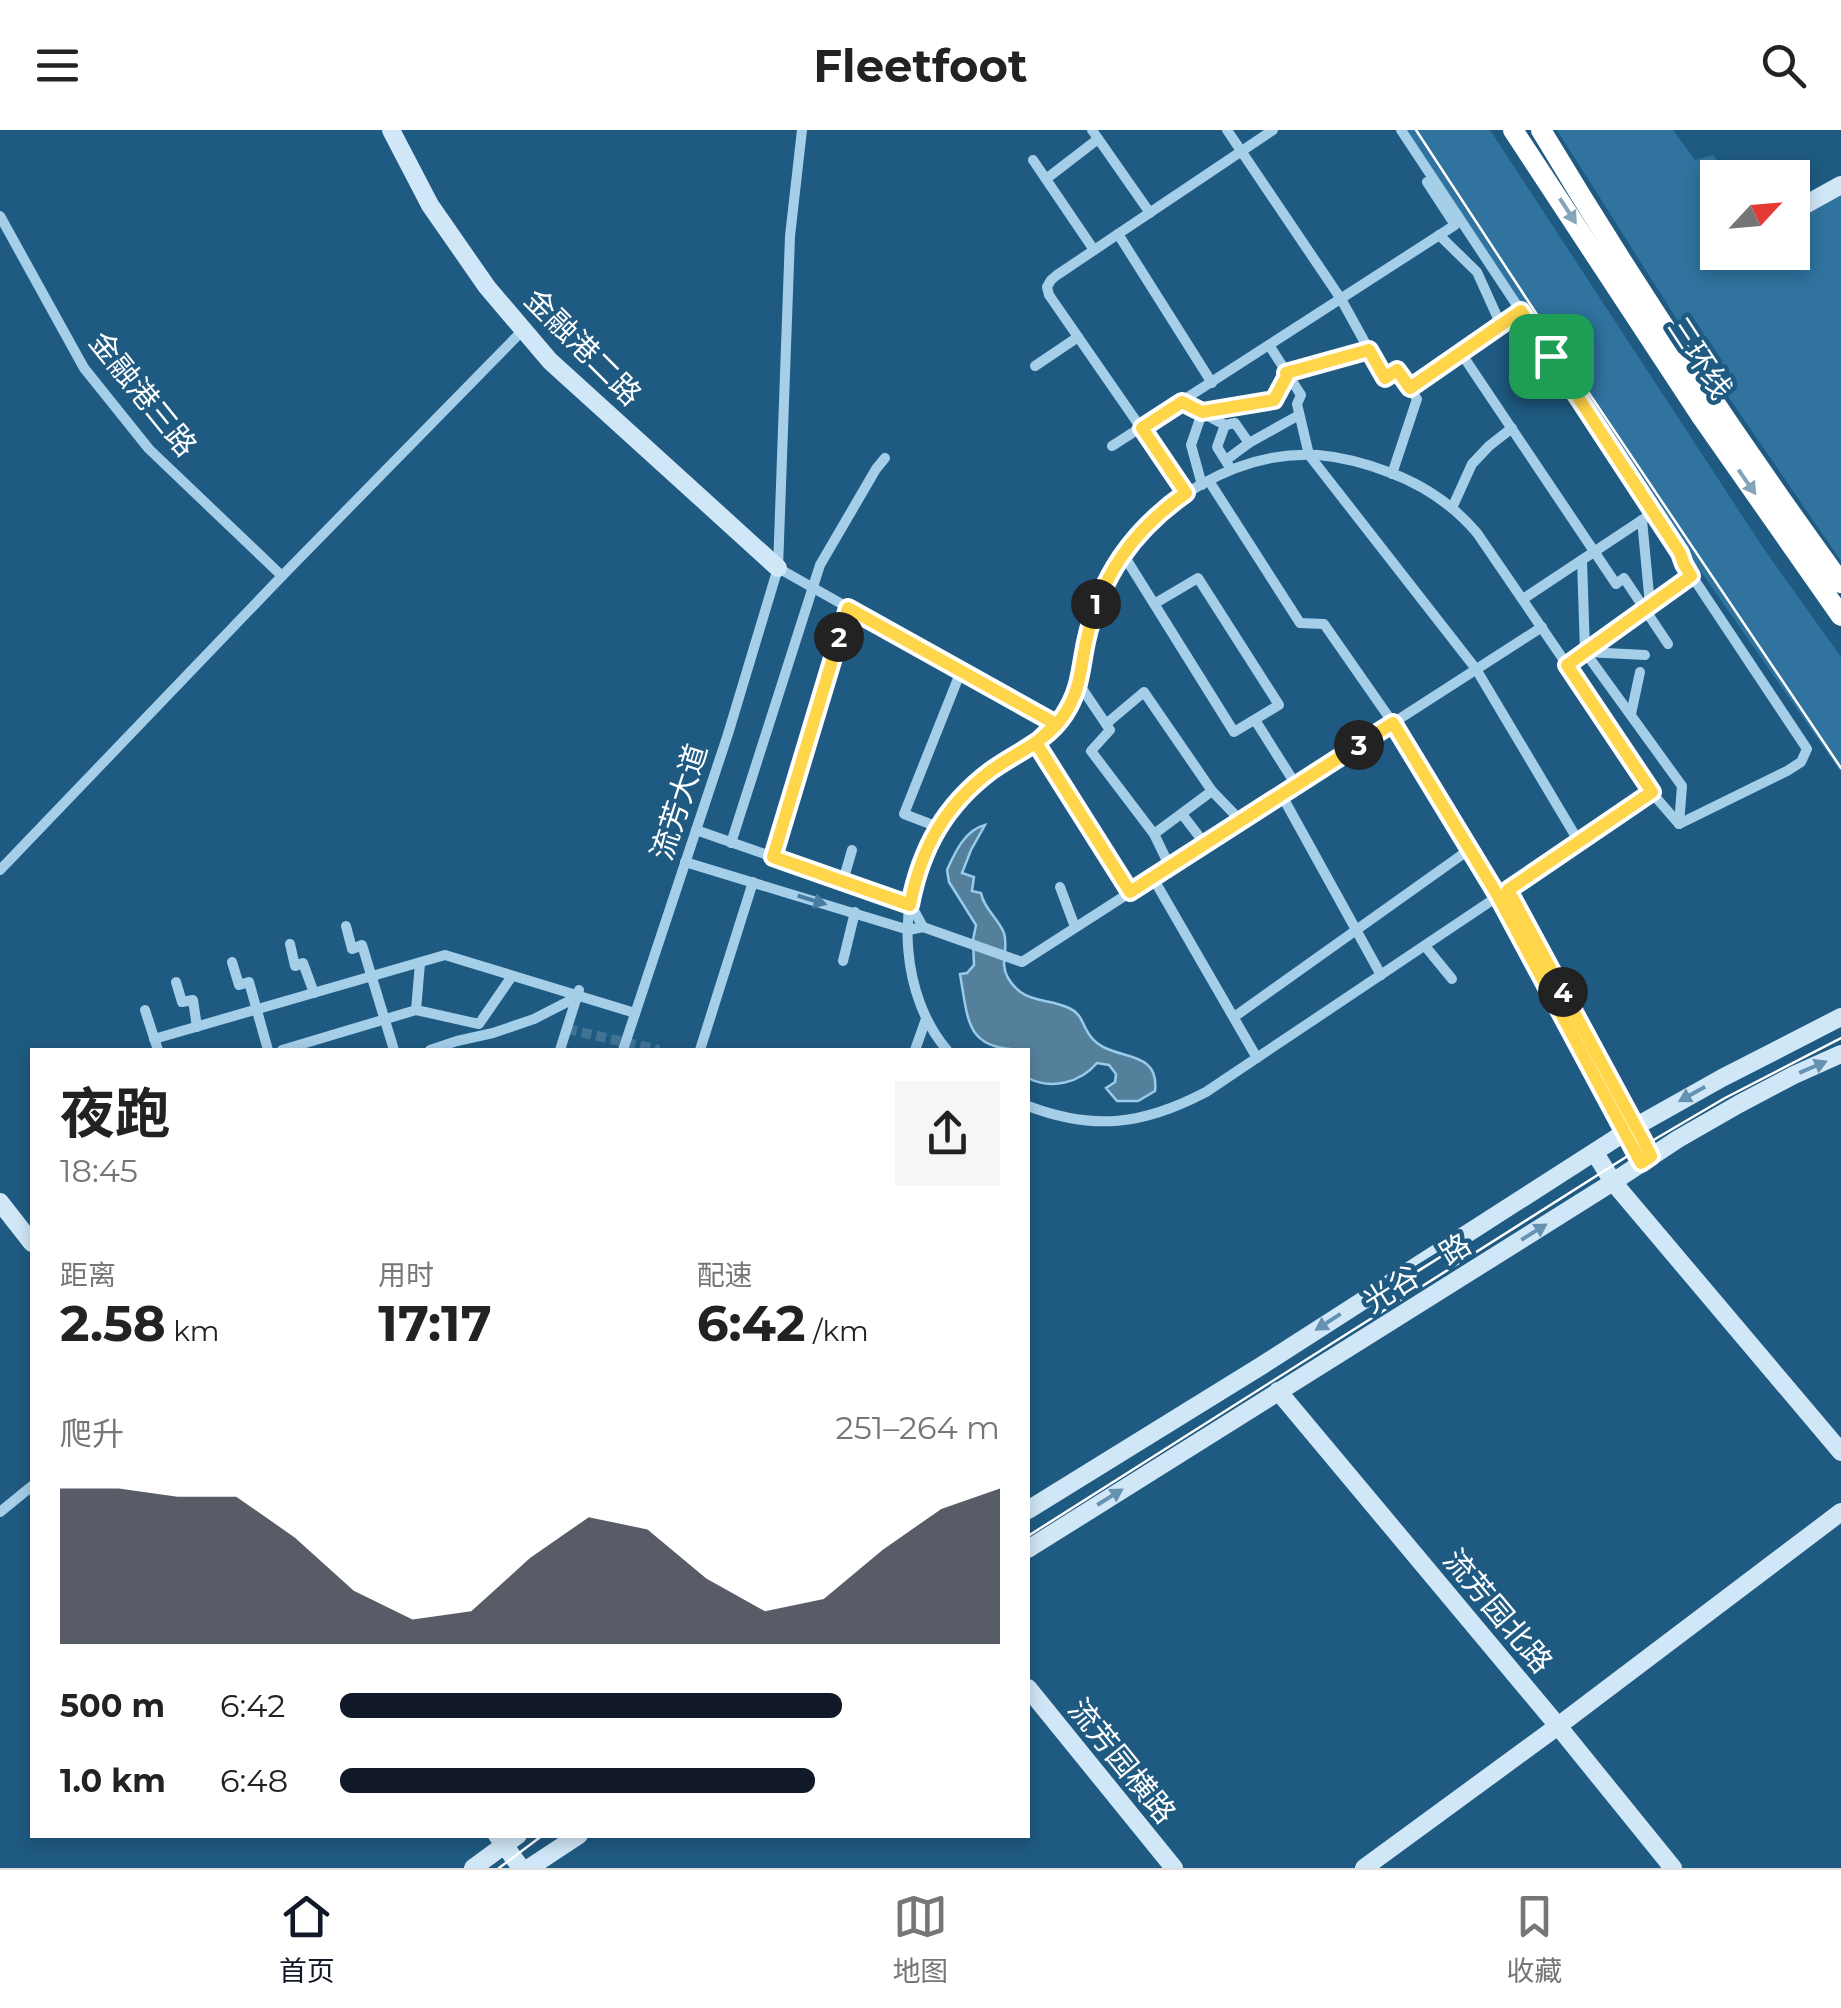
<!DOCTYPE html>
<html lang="zh">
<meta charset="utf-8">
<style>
body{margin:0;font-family:Montserrat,"Noto Sans SC",sans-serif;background:#f6f6f6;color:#222;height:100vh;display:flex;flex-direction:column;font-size:38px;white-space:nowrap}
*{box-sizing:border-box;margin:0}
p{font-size:32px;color:#767676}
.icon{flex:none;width:55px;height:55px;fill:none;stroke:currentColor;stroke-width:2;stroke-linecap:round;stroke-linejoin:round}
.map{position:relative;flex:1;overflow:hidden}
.drawer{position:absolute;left:30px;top:918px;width:1000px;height:790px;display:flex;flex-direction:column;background:#fff;border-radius:0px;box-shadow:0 5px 15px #0003}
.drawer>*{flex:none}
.needle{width:65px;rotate:64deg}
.fabs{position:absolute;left:1700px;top:30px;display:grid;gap:20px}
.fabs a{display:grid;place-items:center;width:110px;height:110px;border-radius:0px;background:#fff;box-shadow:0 5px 15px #0003;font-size:50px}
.pin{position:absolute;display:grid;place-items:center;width:85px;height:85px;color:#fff;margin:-42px;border-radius:20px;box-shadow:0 5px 15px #0006}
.km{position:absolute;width:50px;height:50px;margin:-25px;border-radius:50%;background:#222;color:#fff;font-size:28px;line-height:50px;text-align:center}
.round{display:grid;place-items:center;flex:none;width:105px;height:105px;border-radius:0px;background:#f6f6f6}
.overview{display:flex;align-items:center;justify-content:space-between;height:170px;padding:0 30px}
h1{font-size:55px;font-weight:700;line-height:75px}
.figures{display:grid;grid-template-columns:repeat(3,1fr);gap:15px;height:170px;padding:10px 30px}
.figures div{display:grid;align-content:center}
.figures b{font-size:50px;font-weight:700}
.figures small{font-size:28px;font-weight:400}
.figures p{font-size:28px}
.chart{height:280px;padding:20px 30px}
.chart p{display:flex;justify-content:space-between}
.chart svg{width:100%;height:180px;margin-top:10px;fill:#111827;opacity:.7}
ul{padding:0 30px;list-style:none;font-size:32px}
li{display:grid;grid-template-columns:160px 120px 1fr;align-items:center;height:75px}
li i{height:25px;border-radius:12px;background:#111827}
header{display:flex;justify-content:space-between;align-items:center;height:130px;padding:0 30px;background:#fff;font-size:45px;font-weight:700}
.dock{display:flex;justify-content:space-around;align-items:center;height:140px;border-top:2px solid #e0e0e0;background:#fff;font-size:28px;color:#767676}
.dock a{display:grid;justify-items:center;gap:5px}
.dock .current{color:#111827}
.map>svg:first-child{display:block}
.green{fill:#2f739e}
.water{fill:#55809b;stroke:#99cbea;stroke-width:2.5}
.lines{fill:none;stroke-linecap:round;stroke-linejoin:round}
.street-tunnel{stroke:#417395;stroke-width:10;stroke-dasharray:10 5;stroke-linecap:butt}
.street{stroke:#a5cee9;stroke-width:10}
.secondary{stroke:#d0e7f7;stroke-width:18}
.highway{stroke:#fff;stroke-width:20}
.tram{stroke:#fff;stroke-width:2.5}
.oneway{fill:#84a4ba}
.oneway2{fill:#477da1}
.oneway3{fill:#6692b1}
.route-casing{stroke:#fff;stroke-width:20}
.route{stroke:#ffd54a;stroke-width:12}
.labels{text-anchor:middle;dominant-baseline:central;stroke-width:9;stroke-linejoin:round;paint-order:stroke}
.street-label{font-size:30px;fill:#fff;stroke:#1f5a82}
</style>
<header><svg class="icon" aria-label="menu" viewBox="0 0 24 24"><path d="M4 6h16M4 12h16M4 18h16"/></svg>Fleetfoot<svg class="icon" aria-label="search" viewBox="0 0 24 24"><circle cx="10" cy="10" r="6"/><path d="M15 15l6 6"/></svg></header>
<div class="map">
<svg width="1841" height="1738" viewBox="0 0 1841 1738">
<rect width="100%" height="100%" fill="#1f5a82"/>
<g class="green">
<path d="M1405,0H1490L1764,419L1841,527V642L1662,386Z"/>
<path d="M1557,0H1673L1695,30L1713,25L1730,47L1718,48V122H1792L1793,91L1841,61V431L1695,218Z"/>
</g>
<path class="water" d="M985,695L971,720L962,743L974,747L972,761L981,763C984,779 998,788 1004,803C1009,818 999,833 1008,848C1024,875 1046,867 1069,878C1083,884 1082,896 1091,907C1111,933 1160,916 1155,961L1138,971H1117L1106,958L1115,952L1116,944L1109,935L1097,933C1080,953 1051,960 1028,948V920C966,920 969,896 960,844L967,843L974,835L973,810L976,795L949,752L947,740C955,722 965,700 985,695Z"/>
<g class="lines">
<path class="street-tunnel" d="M567,899L659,920"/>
<g class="street">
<path d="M1092,0L1150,83"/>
<path d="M1227,0L1341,169L1385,249L1397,240L1417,269L1392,344"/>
<path d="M1401,0L1645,369L1680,423L1684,434L1807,619L1801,632L1787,641L1679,694"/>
<path d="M1033,30L1094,120"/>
<path d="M1046,49L1098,9"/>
<path d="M0,86L84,238L149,319L282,446"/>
<path d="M1118,104L1212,253"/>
<path d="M1439,105L1477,142L1501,195"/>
<path d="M1269,215L1301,265L1297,274L1309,325L1476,539L1579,712"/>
<path d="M1461,223L1616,454L1624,448L1668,514"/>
<path d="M1035,236L1078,207"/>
<path d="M1287,243L1369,219"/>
<path d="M1410,258L1521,181"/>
<path d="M1182,272L1225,295L1235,293L1249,313"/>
<path d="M1225,295L1217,317L1229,336"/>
<path d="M1112,316L1455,95L1427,52"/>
<path d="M1226,330L1249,313L1299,285"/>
<path d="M1209,351L1300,493L1324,494L1393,593L1498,766L1641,1033"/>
<path d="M1202,355L1191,315L1202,283L1274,270L1288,245"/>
<path d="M1186,363L1049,165L1047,157L1051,150L1057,145L1273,0"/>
<path d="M1452,378L1472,334L1489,316L1512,298"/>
<path d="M1642,390L1650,475"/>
<path d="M1123,424L1234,602L1279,575L1198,448L1154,474"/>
<path d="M1582,430L1585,522L1682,656L1679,694"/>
<path d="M778,438L1056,595"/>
<path d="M1523,469L1654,382"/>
<path d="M1586,522L1645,525"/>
<path d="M1567,535L1691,445"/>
<path d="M1079,554L1110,600L1091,621L1154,704L1170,737"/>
<path d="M1631,584L1640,542"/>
<path d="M1255,590L1296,655"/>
<path d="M1106,594L1144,562L1212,661L1241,691"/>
<path d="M1036,613L1130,762"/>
<path d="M1652,663L1679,694"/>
<path d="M1281,664L1381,845"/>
<path d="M1182,684L1205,714"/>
<path d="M938,697L904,684L961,541"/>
<path d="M696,700L911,775L923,797"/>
<path d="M1154,704L1212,661"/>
<path d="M731,713L820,435L876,339L885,328"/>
<path d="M773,727L848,478"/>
<path d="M685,732L909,800L923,797L1022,832L1542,497"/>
<path d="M0,740L282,446L524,199"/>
<path d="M1153,748L1257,928"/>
<path d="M843,751L852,720"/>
<path d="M1060,757L1075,797"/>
<path d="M1508,760L1651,1027"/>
<path d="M346,796L352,819L362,815L394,920"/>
<path d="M290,814L295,836L303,833L314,863"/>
<path d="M1425,816L1452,849"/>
<path d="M843,831L855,782"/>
<path d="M232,832L239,855L249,852L268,920"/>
<path d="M176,852L182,872L193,870L197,897"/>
<path d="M145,880L158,920"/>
<path d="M416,880L420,833"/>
<path d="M1234,887L1470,719"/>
<path d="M154,909L445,825L635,883"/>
<path d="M282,920L416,880L479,894L512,846"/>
<path d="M430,920L457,911L493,903L534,889L577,867"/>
<path d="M560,920L579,860"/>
<path d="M623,920L728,604L778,438L790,106L802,0"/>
<path d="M700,920L753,752"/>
<path d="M915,920L926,889"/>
<path d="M947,920C901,866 896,775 928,713C942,686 965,664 987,644C1012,622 1043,617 1064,585C1080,560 1081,541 1086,513C1091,486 1099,460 1114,436C1156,370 1239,320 1318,325C1342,327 1368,334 1391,343C1423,355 1454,376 1477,403L1626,621L1652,663L1206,962C1143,995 1094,1001 1028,976"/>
<path d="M0,1382L32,1356"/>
</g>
<g class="secondary">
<path d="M391,0L430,75L487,157L550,231L778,438"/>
<path d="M1792,82L1841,55"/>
<path d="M1595,1023L1613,1052L1841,1322"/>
<path d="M0,1072L32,1113"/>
<path d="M1278,1261L1558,1596L1673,1738"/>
<path d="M1028,1380L1261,1236L1624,1003L1722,948L1841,887"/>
<path d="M1028,1419L1613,1052L1678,1009L1739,974L1794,945L1841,924"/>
<path d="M1028,1558L1174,1738"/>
<path d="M497,1705L521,1738"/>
<path d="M473,1738L518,1705"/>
<path d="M529,1738L579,1705"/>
<path d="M1364,1738L1558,1596L1841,1382"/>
</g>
<g class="highway">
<path d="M1513,0L1701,286L1841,486"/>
<path d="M1541,0C1634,155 1735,307 1841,453"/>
</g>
<g class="tram">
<path d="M1416,0L1568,232L1841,638"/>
<path d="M1028,1406L1645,1015L1725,968L1841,908"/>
<path d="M499,1738L543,1705"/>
</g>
</g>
<defs><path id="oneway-solid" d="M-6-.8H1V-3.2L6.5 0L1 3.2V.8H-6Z" transform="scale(2.5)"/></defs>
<g class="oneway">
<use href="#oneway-solid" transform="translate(1568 81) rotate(57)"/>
<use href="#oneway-solid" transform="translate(1747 352) rotate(55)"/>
</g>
<use class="oneway2" href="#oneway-solid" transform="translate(812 770) rotate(17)"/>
<g class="oneway3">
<use href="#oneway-solid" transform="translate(1813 937) rotate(-23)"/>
<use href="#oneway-solid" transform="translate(1692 964) rotate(151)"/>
<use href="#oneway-solid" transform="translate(1534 1102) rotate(-32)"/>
<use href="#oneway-solid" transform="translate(1328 1192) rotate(147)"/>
<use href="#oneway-solid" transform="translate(1110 1367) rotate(-32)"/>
</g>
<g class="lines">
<defs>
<path id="route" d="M1551,226L1521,181L1410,258L1397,240L1385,248L1369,220L1286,243L1288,244L1274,270L1202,282L1182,272L1142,298L1186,363C1132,401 1100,447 1086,512C1080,540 1081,559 1064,585C1046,612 1017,622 992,640C945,675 921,718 910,775L773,727L848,478L1056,594L1036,613L1130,762L1393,593L1498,766L1641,1033L1651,1026L1643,1010L1508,760L1652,662L1567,535L1691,446L1684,434L1680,423L1551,226"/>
</defs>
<use href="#route" class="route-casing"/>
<use href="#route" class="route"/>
</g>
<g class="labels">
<g class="street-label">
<text transform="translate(583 217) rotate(45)">金融港二路</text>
<text transform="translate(1700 228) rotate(57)">三环线</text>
<text transform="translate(143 264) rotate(51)">金融港三路</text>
<text transform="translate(679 672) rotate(-72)">流芳大道</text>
<text transform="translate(1417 1143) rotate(-32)">光谷一路</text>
<text transform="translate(1498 1481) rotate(50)">流芳园北路</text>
<text transform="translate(1122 1631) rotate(51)">流芳园横路</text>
</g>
</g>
</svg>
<div class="fabs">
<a><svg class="needle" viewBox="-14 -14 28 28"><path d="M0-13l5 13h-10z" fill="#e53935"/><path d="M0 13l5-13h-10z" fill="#767676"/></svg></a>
</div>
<div class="pin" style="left:1551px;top:226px;background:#1e9e55"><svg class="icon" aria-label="arrive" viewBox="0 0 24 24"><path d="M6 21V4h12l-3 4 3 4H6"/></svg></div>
<b class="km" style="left:1096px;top:474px">1</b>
<b class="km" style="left:839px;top:507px">2</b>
<b class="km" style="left:1359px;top:615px">3</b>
<b class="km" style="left:1563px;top:862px">4</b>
<section class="drawer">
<div class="overview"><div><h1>夜跑</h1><p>18:45</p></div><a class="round"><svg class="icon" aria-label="share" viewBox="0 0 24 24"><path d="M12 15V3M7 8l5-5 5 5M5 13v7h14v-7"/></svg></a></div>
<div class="figures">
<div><p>距离</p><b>2.58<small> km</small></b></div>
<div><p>用时</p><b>17:17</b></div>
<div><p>配速</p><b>6:42<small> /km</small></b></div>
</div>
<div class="chart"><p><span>爬升</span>251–264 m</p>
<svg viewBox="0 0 160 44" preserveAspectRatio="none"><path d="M0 44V6L10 6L20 8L30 8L40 18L50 31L60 38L70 36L80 23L90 13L100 16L110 28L120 36L130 33L140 21L150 11L160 6V44z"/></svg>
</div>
<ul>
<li><b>500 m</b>6:42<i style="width:76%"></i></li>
<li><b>1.0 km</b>6:48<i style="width:72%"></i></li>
</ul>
</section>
</div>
<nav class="dock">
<a class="current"><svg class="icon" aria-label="home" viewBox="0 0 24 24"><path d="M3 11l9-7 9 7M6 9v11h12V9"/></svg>首页</a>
<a><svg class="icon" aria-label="map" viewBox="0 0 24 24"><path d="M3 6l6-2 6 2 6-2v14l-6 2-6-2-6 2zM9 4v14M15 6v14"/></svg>地图</a>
<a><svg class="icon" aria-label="saved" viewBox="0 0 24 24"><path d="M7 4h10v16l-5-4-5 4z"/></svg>收藏</a>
</nav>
